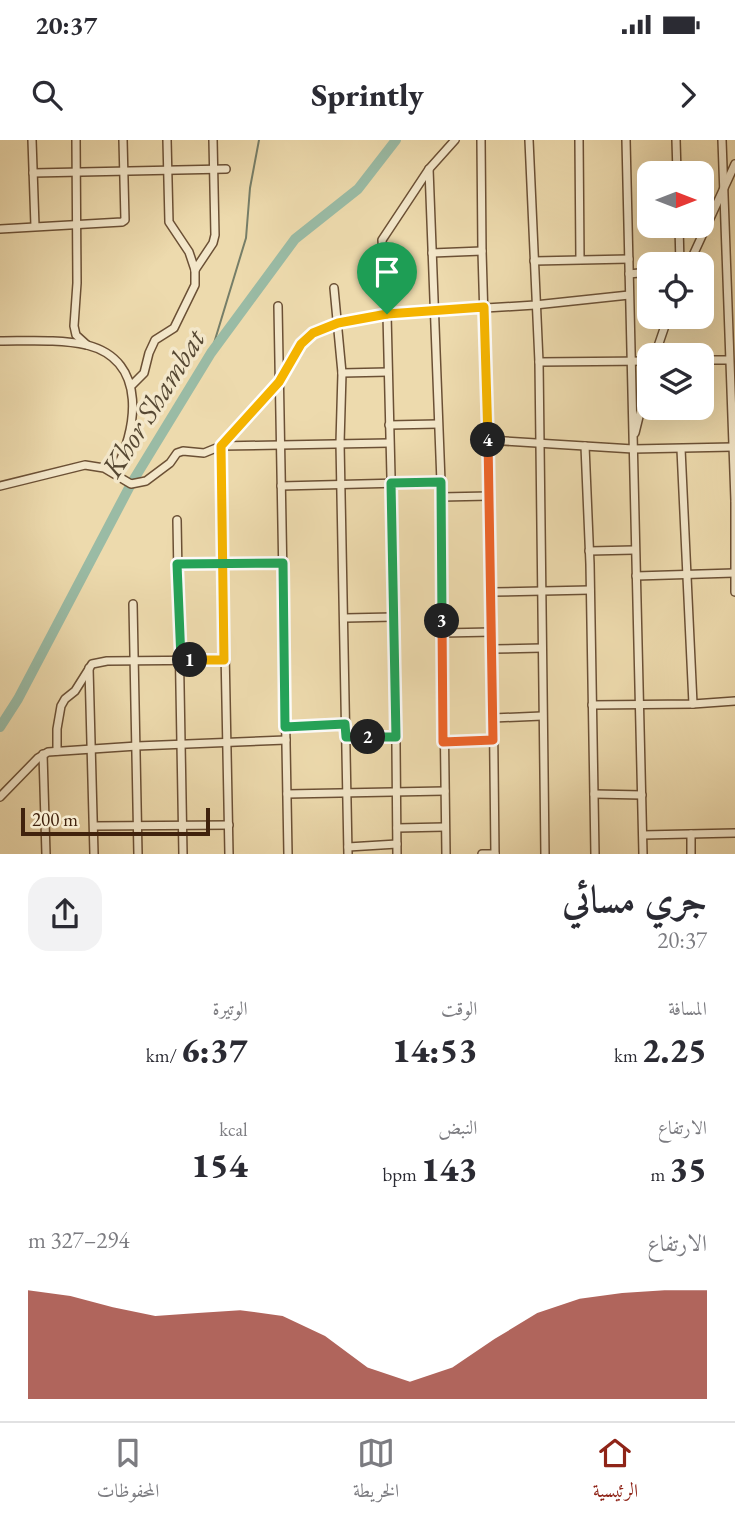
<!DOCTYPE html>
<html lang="ar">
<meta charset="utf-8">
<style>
body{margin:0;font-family:"EB Garamond",Amiri,serif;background:#f2f2f3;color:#2b2b33;direction:rtl;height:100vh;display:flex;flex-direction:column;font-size:26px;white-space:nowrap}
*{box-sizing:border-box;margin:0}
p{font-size:23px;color:#7c7c81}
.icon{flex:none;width:38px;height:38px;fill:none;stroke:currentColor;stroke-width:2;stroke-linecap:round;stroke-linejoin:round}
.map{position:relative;height:714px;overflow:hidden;direction:ltr}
.details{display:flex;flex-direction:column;background:#fff;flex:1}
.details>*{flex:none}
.needle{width:46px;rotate:90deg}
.controls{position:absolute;left:637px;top:21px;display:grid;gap:14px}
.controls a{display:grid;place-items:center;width:77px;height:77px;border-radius:14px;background:#fff;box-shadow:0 7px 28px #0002;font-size:35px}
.scale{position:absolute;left:21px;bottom:18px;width:189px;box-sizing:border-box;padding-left:7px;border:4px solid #40220d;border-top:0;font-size:19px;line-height:24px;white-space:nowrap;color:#40220d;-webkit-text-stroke:5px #f3e7ca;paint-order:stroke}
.pin{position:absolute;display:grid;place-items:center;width:60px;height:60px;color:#fff;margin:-72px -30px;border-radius:50% 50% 50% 0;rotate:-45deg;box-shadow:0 0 7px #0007}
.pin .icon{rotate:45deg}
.km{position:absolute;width:35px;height:35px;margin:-18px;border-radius:50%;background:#222;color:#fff;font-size:19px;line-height:35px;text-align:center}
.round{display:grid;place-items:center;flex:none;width:74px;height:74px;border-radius:21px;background:#f2f2f3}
.headline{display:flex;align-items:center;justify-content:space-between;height:119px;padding:0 28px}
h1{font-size:38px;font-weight:800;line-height:52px}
.figures{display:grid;grid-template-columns:repeat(3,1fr);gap:10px;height:119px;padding:7px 28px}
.figures div{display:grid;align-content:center}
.figures b{font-size:35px;font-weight:800}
.figures small{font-size:19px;font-weight:400}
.figures p{font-size:19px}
.chart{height:196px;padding:14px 28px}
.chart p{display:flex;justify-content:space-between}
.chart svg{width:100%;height:126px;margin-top:7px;fill:#8f2418;opacity:.7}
.status{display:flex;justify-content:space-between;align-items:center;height:49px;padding:0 35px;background:#fff;direction:ltr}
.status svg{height:19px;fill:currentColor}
header{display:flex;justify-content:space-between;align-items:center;height:91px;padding:0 28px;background:#fff;font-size:32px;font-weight:800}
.tab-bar{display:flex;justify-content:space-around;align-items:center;height:98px;border-top:2px solid #e1e1e2;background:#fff;font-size:19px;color:#7c7c81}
.tab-bar a{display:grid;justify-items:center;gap:4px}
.tab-bar .current{color:#8f2418}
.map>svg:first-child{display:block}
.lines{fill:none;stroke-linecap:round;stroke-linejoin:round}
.stream{stroke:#767e68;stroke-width:2}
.river{stroke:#9abba5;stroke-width:10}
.minor-casing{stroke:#6b5035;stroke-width:10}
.minor{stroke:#f3e7ca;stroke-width:7}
.split-1-casing{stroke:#fff;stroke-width:14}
.split-2-casing{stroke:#fff;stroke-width:14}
.split-3-casing{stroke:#fff;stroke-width:14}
.split-4-casing{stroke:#fff;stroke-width:14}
.split-5-casing{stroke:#fff;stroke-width:14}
.split-1{stroke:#f5b400;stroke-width:9}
.split-2{stroke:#22a559;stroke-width:9}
.split-3{stroke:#22a559;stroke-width:9}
.split-4{stroke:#f0652b;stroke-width:9}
.split-5{stroke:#f5b400;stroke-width:9}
.labels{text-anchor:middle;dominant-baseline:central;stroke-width:7;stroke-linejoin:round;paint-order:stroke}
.water-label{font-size:30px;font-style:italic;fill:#564833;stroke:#f3e7ca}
</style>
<div class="status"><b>20:37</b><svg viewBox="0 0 49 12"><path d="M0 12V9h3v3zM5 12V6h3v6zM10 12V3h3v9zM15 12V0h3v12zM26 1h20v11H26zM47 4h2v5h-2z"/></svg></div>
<header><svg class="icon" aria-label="forward" viewBox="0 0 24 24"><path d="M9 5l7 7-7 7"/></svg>Sprintly<svg class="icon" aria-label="search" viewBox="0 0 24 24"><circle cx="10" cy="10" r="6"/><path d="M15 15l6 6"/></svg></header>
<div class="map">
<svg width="735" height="714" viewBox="0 0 735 714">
<rect width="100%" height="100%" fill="#eddaad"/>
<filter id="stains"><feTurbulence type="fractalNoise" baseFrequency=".00286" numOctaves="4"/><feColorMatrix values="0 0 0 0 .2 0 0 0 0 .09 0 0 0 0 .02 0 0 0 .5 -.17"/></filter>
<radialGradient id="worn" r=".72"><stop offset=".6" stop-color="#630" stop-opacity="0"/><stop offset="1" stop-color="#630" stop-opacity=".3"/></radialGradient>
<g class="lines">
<path class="stream" d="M211,213L246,98L250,48L259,0"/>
<path class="river" d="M0,587L18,559L131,344L211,213L295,99L358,49L396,0"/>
<defs>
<g id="minor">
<path d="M32,0L35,86"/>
<path d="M76,0L77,143L74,186L76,195L87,205"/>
<path d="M481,0L482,111L492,452L495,714"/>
<path d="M529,0L539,222L545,714"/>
<path d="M579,0L580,119"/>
<path d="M626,0L643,714"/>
<path d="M676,0L677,33"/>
<path d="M722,0L735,360"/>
<path d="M429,29L441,342L446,714"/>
<path d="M33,33L226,29"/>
<path d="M679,86L680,124"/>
<path d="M0,89L122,82L125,80L123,0"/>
<path d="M432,113L482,111"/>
<path d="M534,121L629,119"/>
<path d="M689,124L735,24"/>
<path d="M195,130L213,103L215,95L213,0"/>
<path d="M629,134L649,132"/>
<path d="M334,148L342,233L340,303L348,714"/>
<path d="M278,166L288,714"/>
<path d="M0,201C28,201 60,199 87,205C149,221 137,291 114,333"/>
<path d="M655,215L668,177"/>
<path d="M702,220H729"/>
<path d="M539,222L649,221"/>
<path d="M342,233L388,232"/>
<path d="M132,245L144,233L149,213L155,200L174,188L195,145V130L189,112L169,82L167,0"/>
<path d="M389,285L438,284"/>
<path d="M635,293L649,236"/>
<path d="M488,300L633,309L733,307"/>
<path d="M585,306L590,424L595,714"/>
<path d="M681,309L693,564"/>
<path d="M0,346L85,325L104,328L131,344L146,341L170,323L177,313L183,311L204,313L221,306L279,242L301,204L312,193L339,183L387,174L535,165L629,155"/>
<path d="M281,346L441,342"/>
<path d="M441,357L490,356"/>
<path d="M735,362V452"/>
<path d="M177,380L183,714"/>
<path d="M589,411L634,410"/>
<path d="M177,424L283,423"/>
<path d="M636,436L734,433"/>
<path d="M492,452L590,450"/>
<path d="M133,464L138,714"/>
<path d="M345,478L394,477"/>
<path d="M442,493L493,492"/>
<path d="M493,509L542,508"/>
<path d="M89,528L94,714"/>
<path d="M592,565L693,564L735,561"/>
<path d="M493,578L542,576"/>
<path d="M285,587L345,584"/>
<path d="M346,597H396"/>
<path d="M443,602L493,600"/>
<path d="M57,611V589L61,566L65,559L75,551L92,524L107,521L224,520"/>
<path d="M43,614L46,714"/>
<path d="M287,654L445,651"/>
<path d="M594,654L642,655"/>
<path d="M0,657L38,618L48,612L137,606L286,600"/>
<path d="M94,686L229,685"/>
<path d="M397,688L445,687"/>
<path d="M691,694V714"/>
<path d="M643,695L735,693"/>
<path d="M348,707L397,704"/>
<path d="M229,714L221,306L389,303"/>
<path d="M397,714L395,499L387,174L382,100L429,29L455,0"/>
<path d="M482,714H495"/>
</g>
</defs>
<use href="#minor" class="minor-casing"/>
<use href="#minor" class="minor"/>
</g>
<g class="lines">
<defs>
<path id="split-1" d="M190,520H224L221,306L279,242L301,204L313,193L338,183L387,174"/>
<path id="split-2" d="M190,520H181L177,424L283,423L285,587L345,584L346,597H368"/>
<path id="split-3" d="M368,597H396L391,343L441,342L442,481"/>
<path id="split-4" d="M442,481L443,602L493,600L488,300"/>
<path id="split-5" d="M387,174L484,167L488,300"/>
</defs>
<use href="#split-1" class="split-1-casing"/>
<use href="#split-2" class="split-2-casing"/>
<use href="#split-3" class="split-3-casing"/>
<use href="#split-4" class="split-4-casing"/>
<use href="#split-5" class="split-5-casing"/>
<use href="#split-1" class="split-1"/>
<use href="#split-2" class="split-2"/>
<use href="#split-3" class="split-3"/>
<use href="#split-4" class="split-4"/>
<use href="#split-5" class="split-5"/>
</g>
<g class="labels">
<g class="water-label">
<text transform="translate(153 263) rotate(-58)">Khor Shambat</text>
</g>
</g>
<rect width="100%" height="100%" filter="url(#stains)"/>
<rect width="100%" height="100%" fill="url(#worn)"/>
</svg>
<div class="controls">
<a><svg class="needle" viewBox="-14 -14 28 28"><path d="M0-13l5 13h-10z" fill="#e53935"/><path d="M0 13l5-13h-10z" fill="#7c7c81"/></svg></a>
<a><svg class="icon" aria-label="locate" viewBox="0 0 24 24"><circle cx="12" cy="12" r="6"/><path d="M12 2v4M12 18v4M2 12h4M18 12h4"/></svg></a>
<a><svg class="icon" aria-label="layers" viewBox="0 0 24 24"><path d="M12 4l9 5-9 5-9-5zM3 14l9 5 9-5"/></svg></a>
</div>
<div class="scale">200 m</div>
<div class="pin" style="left:387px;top:174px;background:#1e9e55"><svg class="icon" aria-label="arrive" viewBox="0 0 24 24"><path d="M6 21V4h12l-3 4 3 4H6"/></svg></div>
<b class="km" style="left:190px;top:520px">1</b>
<b class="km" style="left:368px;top:597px">2</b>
<b class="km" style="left:442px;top:481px">3</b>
<b class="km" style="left:488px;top:300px">4</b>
</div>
<section class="details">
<div class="headline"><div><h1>جري مسائي</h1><p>20:37</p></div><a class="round"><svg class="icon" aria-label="share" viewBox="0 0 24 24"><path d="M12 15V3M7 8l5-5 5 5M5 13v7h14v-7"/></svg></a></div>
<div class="figures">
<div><p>المسافة</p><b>2.25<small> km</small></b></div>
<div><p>الوقت</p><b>14:53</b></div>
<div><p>الوتيرة</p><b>6:37<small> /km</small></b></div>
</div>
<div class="figures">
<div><p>الارتفاع</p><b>35<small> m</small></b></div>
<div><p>النبض</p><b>143<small> bpm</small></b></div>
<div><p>kcal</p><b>154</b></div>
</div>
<div class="chart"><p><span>الارتفاع</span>294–327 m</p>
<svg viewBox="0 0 160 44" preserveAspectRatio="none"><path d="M0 44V6L10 8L20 12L30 15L40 14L50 13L60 15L70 22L80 33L90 38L100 33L110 23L120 14L130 9L140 7L150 6L160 6V44z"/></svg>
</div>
</section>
<nav class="tab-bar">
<a class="current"><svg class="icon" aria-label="home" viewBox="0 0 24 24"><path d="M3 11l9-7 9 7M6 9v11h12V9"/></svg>الرئيسية</a>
<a><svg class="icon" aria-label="map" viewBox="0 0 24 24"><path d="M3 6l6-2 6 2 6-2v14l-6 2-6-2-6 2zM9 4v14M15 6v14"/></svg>الخريطة</a>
<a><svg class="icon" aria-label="saved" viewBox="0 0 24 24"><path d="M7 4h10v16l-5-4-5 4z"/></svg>المحفوظات</a>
</nav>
